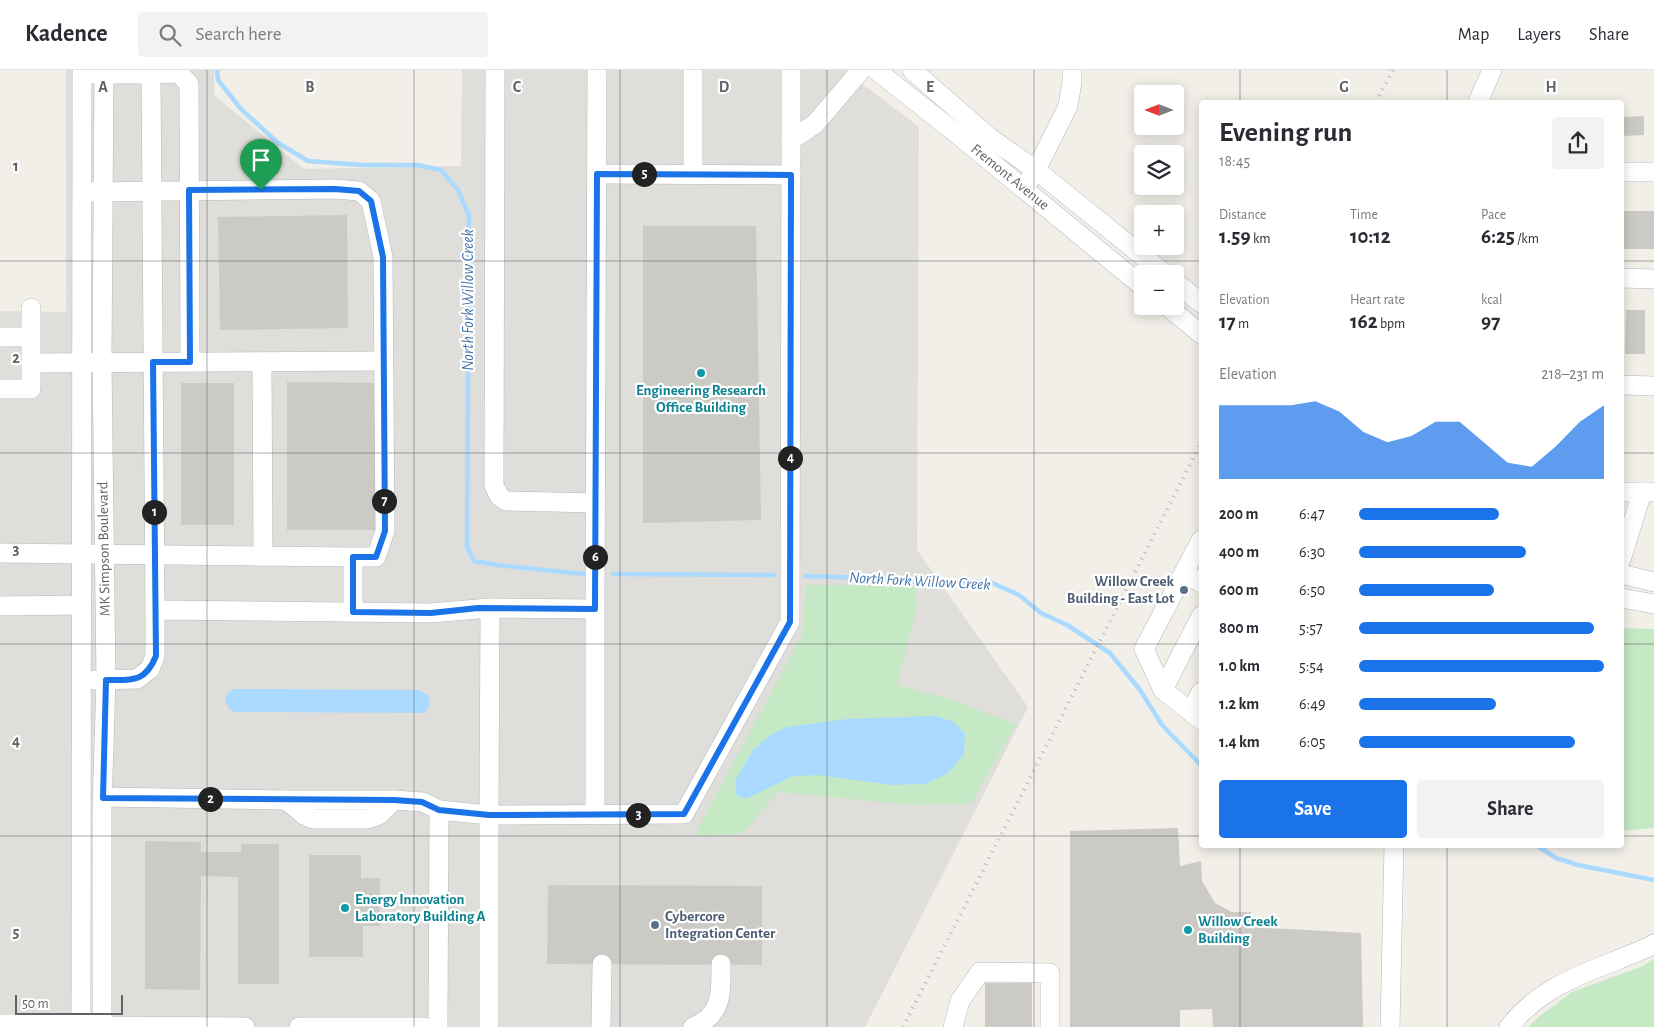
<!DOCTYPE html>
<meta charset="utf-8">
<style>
body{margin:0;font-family:"Alegreya Sans",sans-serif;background:#f2f2f3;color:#2b2b33;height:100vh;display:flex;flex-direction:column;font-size:19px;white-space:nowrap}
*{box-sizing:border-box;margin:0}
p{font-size:16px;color:#7c7c81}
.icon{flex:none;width:28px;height:28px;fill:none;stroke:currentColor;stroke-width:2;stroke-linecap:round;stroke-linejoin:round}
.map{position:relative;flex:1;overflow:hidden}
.drawer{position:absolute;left:1199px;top:30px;width:425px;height:748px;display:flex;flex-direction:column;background:#fff;border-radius:5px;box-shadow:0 2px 12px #0003}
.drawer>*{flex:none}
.needle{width:32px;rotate:270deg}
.buttons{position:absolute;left:1134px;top:15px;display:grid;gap:10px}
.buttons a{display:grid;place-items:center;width:50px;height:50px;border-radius:5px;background:#fff;box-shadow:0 2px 12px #0003;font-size:25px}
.scale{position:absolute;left:15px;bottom:12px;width:108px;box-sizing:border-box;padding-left:5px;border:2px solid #5f6368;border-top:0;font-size:14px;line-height:18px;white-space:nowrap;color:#5f6368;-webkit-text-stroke:4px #fff;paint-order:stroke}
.pin{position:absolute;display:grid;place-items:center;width:42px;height:42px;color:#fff;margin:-51px -21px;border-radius:50% 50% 50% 0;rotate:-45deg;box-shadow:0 0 5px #0007}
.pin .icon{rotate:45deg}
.km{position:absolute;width:25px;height:25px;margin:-12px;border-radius:50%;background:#222;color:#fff;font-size:14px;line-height:25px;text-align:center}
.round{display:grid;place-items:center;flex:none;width:52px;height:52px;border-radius:5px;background:#f2f2f3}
.head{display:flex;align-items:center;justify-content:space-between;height:85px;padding:0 20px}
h1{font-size:28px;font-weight:600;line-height:38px}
.metrics{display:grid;grid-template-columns:repeat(3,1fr);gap:8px;height:85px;padding:5px 20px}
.metrics div{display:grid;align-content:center}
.metrics b{font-size:21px;font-weight:600}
.metrics small{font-size:14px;font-weight:400}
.metrics p{font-size:14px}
.chart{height:140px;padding:10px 20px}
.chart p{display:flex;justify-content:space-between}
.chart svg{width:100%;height:90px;margin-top:5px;fill:#1a73e8;opacity:.7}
.cta{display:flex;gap:10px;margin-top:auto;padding:10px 20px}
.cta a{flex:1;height:58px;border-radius:5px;background:#1a73e8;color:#fff;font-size:20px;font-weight:600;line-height:58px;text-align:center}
.cta a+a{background:#f2f2f3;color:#2b2b33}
ul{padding:0 20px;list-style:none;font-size:16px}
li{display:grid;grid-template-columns:80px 60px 1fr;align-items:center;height:38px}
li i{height:12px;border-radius:6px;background:#1a73e8}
header{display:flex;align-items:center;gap:30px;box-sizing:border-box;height:70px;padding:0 25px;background:#fff;border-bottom:1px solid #e1e1e2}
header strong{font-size:24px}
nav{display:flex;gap:28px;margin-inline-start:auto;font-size:18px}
.search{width:350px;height:45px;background:#f2f2f3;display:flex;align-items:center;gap:12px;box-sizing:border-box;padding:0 18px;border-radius:5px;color:#7c7c81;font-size:19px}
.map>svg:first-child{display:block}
.industrial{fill:#e0deda}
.green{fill:#c5e8c5}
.water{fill:#aadaff}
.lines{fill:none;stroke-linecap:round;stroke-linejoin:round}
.stream{stroke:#aadaff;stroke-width:4.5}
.building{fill:#cccac5}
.minor-casing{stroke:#b5b8bc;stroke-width:20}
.minor{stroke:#fff;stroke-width:19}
.rail{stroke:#b6b7b8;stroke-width:4;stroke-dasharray:1 6;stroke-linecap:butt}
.route-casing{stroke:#fff;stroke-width:10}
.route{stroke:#1a73e8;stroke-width:6}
.grid{fill:none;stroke:#5f6368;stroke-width:1;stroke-opacity:0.55}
.culture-dot{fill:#0f9aa8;stroke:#fff;stroke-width:2}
.service-dot{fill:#5c6f8a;stroke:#fff;stroke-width:2}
.labels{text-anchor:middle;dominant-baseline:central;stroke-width:4.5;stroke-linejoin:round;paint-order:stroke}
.street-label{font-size:15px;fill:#5f6368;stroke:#fff}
.culture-label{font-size:15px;font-weight:bold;fill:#0d838f;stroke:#fff;text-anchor:start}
.service-label{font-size:15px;font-weight:bold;fill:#4e5e75;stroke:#fff;text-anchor:end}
.water-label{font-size:16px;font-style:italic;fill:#4174aa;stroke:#fff}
.grid-label{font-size:16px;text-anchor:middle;font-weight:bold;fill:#5f6368;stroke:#fff;stroke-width:4.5;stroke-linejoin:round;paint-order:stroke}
</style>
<header>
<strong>Kadence</strong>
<div class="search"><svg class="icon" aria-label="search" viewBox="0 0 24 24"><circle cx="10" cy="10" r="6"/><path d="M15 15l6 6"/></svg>Search here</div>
<nav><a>Map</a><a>Layers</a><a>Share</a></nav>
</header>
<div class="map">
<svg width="1654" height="957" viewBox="0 0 1654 957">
<rect width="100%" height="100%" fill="#f1efe8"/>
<path class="industrial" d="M66,0H214V25L304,99L461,96L462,0H844L919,57L917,480L1028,637L865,957H0V241L66,242Z"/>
<g class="green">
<path d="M806,515L915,516L917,536L897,615L949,629L1016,654L971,734L913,735L778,722L743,763L699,767L697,760L802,566Z"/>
<path d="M1621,558L1654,559V758L1621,761Z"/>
<path d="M1654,889V957H1529L1535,950L1572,922L1643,896Z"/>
</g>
<g class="water">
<path d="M233,619L420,620L428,625L430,634L426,643L235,642L230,640L225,631L228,623Z"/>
<path d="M936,646L954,652L965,664L964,684L947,704L925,714L891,715L817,705L793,706L746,729L736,725V709L753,680L769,666L787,657L847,649Z"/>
</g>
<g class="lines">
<g class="stream">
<path d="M217,0L218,10L241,39L277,72L308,91L362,95H417L441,100L458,120L469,146L467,477L474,491L497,495L584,504"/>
<path d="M613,504L774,505"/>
<path d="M805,506L990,512L1019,525L1041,543L1067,555L1110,583L1140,620L1162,655L1201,695"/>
<path d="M1536,775L1556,788L1578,795L1654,810"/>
</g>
</g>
<g class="building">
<path d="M1644,46V65L1624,66L1623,47Z"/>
<path d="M1622,141H1654V179H1623Z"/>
<path d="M347,145L348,258L220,260L218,147Z"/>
<path d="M643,156H756L761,450L643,453Z"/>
<path d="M1626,240H1645V284H1625Z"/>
<path d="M287,312L377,313L376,460H287Z"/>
<rect x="181" y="313" width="53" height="142"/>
<path d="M1178,758L1180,796L1201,791L1202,811L1215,833L1232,842H1251V857L1361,863L1363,957H1213L1212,939L1180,940V957H1070V761Z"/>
<path d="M145,771L201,772V782H241V774H279V914H238V807L201,806L200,920L145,919Z"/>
<path d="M309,785H361V808H380V856H363V887H309Z"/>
<path d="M548,815L762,816V895L547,894Z"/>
<rect x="985" y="913" width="47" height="44"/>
</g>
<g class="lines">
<defs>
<g id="minor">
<path d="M495,0L494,415L499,426L506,431L596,433"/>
<path d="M597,0L595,539L490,538L489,745L684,744L790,552L791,70L815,54L861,0"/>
<path d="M693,0V105"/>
<path d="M876,0L957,64L1142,216"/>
<path d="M912,0L990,68L1036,100L1165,204"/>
<path d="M91,4H151L155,540"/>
<path d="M151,4L179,3L189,14L190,292"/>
<path d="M1478,32L1492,0"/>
<path d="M791,70V0"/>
<path d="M1621,102H1654"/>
<path d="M597,104L791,105"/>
<path d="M1030,109L1036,100L1068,36L1072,12V0"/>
<path d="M90,122L335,119L359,121L371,131L383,187L385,461L376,487H353"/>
<path d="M1621,208L1654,209"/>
<path d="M1175,212L1201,233"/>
<path d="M1167,236L1201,264"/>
<path d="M0,267H31V319H0"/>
<path d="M31,267V238"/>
<path d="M262,292L263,486"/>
<path d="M31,293L383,291"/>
<path d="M1621,315L1654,316"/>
<path d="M1621,422H1652"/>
<path d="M1201,470L1144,579L1163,620L1201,650"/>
<path d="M0,483L353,487V542"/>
<path d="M1621,490L1642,422"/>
<path d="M1184,503L1201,513"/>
<path d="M1621,504L1654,512"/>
<path d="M1621,528L1654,534"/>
<path d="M0,536L81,535"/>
<path d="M95,610L137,609L150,599L155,586V540L431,543L490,538"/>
<path d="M1163,620L1201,546"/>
<path d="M1191,642L1201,622"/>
<path d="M103,727L286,730H394L423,732L439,740L438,957"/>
<path d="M286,730L304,745L313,749H367L379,745L394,730"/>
<path d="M439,740L489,745V957"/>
<path d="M595,745V539"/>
<path d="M0,954L81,953L102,956L245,957"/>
<path d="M81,957L82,0"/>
<path d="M102,957V738L106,610L102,292L104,0"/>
<path d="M299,957H424"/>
<path d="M601,957L602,894"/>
<path d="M693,957C723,945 721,922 721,894"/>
<path d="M953,957L960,931L980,902L1050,903V957"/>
<path d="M1390,957L1394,775"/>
<path d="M1509,957C1536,922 1575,906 1615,891C1628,885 1642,881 1654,874"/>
</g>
</defs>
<use href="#minor" class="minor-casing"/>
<use href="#minor" class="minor"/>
<g class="rail">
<path d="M1376,32L1393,0"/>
<path d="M903,957L1201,373"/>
</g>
</g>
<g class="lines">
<defs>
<path id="route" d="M597,104L791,105L790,552L684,744L489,745L439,740L422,732L394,730L103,728L106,610C132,610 145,613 156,586L153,292H190L189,120L335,119L359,121L371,131L383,187L385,461L376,487H353V542L431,543L478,538L595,539Z"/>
</defs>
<use href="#route" class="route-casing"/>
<use href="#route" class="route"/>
</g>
<path class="grid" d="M207,0V957M414,0V957M620,0V957M827,0V957M1034,0V957M1240,0V32M1447,0V32M0,191H1201M1621,191H1654M0,383H1201M1621,383H1654M0,574H1201M1621,574H1654M0,766H1201M1621,766H1654M1240,775V957M1447,775V957"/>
<g class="culture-dot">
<circle cx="701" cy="303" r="5"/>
<circle cx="345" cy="838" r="5"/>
<circle cx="1188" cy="860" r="5"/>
</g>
<g class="service-dot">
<circle cx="1184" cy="520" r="5"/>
<circle cx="655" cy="855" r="5"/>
</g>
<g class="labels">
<g class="street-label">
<text transform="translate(1010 107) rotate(39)">Fremont Avenue</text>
<text transform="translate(104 479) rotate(-91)">MK Simpson Boulevard</text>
</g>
<g class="culture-label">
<text x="701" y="320" text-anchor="middle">Engineering Research<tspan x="701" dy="17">Office Building</tspan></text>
<text x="355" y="829">Energy Innovation<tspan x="355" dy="17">Laboratory Building A</tspan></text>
<text x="1198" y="851">Willow Creek<tspan x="1198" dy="17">Building</tspan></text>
</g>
<g class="service-label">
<text x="1174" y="511">Willow Creek<tspan x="1174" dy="17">Building - East Lot</tspan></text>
<text x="665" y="846" text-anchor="start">Cybercore<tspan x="665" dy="17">Integration Center</tspan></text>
</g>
<g class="water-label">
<text transform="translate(468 230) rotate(-90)">North Fork Willow Creek</text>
<text transform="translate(920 511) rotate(3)">North Fork Willow Creek</text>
</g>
</g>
<g class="grid-label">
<text x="103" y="22">A</text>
<text x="310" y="22">B</text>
<text x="517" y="22">C</text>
<text x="724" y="22">D</text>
<text x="930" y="22">E</text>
<text x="1344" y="22">G</text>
<text x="1551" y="22">H</text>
<text x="16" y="101">1</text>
<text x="16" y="293">2</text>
<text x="16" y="484">3</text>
<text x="16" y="676">4</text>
<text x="16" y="867">5</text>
</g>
</svg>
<div class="buttons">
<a><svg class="needle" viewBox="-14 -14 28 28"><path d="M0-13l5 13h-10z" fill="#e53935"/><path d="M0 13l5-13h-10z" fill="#7c7c81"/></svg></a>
<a><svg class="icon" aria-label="layers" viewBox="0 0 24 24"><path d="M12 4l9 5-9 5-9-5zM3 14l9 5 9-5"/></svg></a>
<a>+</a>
<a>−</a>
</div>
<div class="scale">50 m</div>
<div class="pin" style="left:261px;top:120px;background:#1e9e55"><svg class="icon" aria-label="arrive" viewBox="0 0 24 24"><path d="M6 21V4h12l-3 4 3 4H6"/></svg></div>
<b class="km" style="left:154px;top:442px">1</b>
<b class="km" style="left:210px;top:729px">2</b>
<b class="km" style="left:638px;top:745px">3</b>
<b class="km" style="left:790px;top:388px">4</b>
<b class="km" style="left:644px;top:104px">5</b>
<b class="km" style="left:595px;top:487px">6</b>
<b class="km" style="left:384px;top:431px">7</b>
<section class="drawer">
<div class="head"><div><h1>Evening run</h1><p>18:45</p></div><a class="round"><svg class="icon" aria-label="share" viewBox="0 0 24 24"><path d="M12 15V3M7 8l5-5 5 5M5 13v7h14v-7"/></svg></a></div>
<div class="metrics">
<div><p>Distance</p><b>1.59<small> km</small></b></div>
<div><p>Time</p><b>10:12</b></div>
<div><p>Pace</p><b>6:25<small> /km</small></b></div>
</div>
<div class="metrics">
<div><p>Elevation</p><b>17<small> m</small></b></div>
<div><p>Heart rate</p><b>162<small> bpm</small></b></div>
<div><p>kcal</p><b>97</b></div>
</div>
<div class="chart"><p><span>Elevation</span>218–231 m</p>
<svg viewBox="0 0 160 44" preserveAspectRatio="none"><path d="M0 44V8L10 8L20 8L30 8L40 6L50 11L60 21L70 26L80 23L90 16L100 16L110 26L120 36L130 38L140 28L150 16L160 8V44z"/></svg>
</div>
<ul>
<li><b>200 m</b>6:47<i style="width:57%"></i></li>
<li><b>400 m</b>6:30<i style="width:68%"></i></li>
<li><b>600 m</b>6:50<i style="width:55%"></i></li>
<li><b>800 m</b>5:57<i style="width:96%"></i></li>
<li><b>1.0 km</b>5:54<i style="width:100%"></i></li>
<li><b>1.2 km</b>6:49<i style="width:56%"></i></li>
<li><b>1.4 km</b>6:05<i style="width:88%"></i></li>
</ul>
<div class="cta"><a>Save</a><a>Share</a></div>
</section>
</div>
